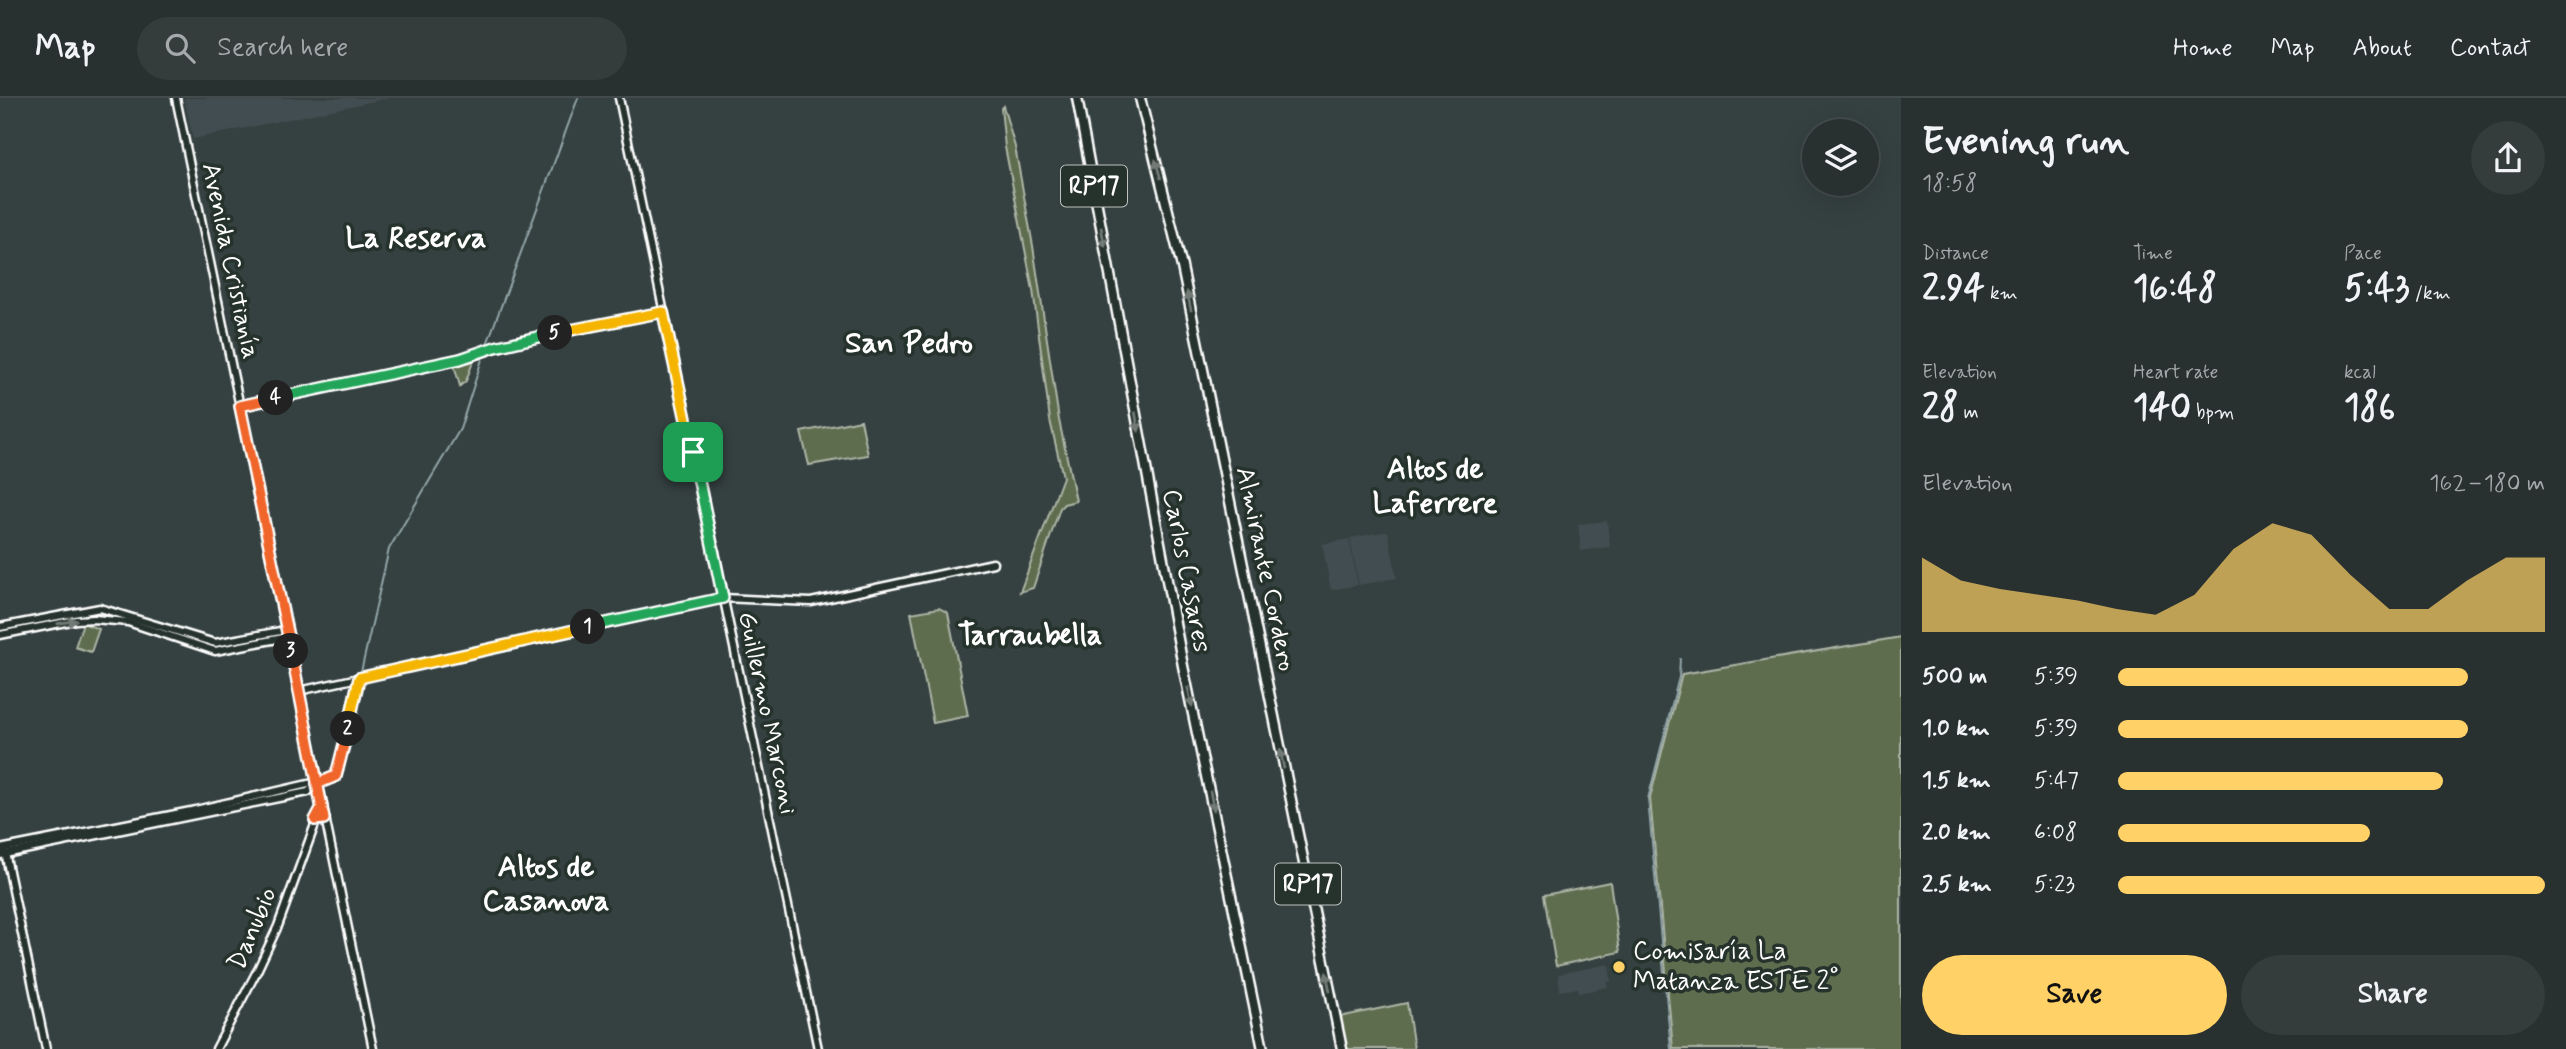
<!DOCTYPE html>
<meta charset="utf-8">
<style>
body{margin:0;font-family:Mynerve,sans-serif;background:#343c3c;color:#f1f3f6;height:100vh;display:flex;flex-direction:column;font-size:26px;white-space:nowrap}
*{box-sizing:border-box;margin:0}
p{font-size:23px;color:#a5a9ab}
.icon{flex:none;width:38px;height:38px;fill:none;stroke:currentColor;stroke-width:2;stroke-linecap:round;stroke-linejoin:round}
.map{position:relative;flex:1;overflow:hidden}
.details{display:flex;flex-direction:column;background:#283030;width:665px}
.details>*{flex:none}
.controls{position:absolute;left:1802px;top:21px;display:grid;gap:14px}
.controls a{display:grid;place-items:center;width:77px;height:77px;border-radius:50%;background:#283030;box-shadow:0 7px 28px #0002,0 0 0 2px #444b4c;font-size:35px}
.pin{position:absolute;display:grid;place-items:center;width:60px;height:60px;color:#fff;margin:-30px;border-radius:14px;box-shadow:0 4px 10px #0006}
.km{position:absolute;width:35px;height:35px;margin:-18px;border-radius:50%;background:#222;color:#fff;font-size:19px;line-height:35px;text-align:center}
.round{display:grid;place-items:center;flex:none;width:74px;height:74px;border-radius:37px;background:#343c3c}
.head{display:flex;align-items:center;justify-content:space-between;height:119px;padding:0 21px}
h1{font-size:38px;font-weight:700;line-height:52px}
.stats{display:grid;grid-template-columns:repeat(3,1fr);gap:10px;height:119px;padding:7px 21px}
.stats div{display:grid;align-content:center}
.stats b{font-size:35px;font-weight:700}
.stats small{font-size:19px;font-weight:400}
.stats p{font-size:19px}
.chart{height:196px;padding:14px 21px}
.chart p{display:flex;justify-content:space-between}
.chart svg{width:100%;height:126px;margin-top:7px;fill:#ffd166;opacity:.7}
.button{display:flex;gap:14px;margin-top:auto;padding:14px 21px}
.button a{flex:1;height:80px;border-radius:42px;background:#ffd166;color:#111;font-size:28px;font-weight:700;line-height:80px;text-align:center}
.button a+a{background:#343c3c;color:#f1f3f6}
ul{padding:0 21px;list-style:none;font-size:23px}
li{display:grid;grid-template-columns:112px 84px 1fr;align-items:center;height:52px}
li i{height:18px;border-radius:9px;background:#ffd166}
header{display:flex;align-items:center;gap:42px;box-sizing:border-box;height:98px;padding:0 35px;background:#283030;border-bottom:2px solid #444b4c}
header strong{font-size:33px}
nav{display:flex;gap:38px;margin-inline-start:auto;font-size:24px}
.search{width:490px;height:63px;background:#343c3c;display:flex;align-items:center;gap:18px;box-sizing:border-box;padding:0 24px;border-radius:38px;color:#a5a9ab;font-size:26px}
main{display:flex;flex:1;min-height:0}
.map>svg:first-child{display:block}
.built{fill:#434d51}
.green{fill:#5e6d4f;stroke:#aeb6a7;stroke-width:2}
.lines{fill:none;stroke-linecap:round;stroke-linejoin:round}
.stream{stroke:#92a6a9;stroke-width:2}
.secondary-casing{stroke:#fff;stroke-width:11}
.primary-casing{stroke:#fff;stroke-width:13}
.secondary{stroke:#26332d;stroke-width:6}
.primary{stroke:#26332d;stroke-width:8}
.oneway{fill:#727a76}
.split-1-casing{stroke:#fff;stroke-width:14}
.split-2-casing{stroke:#fff;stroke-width:14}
.split-3-casing{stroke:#fff;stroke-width:14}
.split-4-casing{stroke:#fff;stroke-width:14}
.split-5-casing{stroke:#fff;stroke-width:14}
.split-6-casing{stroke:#fff;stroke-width:14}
.split-1{stroke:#22a559;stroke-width:9}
.split-2{stroke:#f5b400;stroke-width:9}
.split-3{stroke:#f0652b;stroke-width:9}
.split-4{stroke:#f0652b;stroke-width:9}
.split-5{stroke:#22a559;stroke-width:9}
.split-6{stroke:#f5b400;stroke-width:9}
.poi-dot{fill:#ffd166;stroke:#26332d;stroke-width:2.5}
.labels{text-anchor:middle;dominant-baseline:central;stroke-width:7;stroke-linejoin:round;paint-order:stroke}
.shield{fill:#26332d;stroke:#bec2c0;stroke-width:2}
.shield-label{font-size:24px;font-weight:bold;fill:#fff}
.street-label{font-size:26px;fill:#fff;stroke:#26332d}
.poi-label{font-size:26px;fill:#fff;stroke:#26332d;text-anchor:start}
.quarter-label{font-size:30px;font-weight:bold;fill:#fff;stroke:#26332d}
</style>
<header>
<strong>Map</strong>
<div class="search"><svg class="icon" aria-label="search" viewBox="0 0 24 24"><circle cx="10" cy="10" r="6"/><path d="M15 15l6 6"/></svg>Search here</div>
<nav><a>Home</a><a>Map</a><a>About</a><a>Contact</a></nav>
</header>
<main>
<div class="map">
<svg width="1901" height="951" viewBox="0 0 1901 951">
<rect width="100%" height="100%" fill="#354040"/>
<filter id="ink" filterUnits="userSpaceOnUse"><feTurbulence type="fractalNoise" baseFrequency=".0143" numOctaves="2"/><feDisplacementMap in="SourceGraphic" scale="14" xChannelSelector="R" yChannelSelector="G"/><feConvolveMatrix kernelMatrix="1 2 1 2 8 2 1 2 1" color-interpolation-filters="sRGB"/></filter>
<g filter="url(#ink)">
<g class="built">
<path d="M184,0H389L193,41Z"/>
<path d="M1607,423L1610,449L1581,453L1578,426Z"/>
<path d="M1388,433L1397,480L1359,487L1350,440Z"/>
<path d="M1349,441L1358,487L1331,492L1322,446Z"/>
<path d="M1609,866L1611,883L1607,884L1608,889L1579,895L1578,890L1560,893L1558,876Z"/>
</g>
<g class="green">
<path d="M1003,8L1015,49L1033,148L1059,322L1076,403L1064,406L1060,410L1033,490L1020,494L1063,379L1050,322L1033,192L1005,49L1001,10Z"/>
<path d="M474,261L466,283L460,288L454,267Z"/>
<path d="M861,322L868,357L809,367L801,334Z"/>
<path d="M939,510L948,515L968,618L933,625L911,515Z"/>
<path d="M83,525L99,531L91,554L75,549Z"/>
<path d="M1901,539V951H1673L1650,700L1682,576Z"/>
<path d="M1610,784L1620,854L1556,868L1544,797Z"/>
<path d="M1407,905L1414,951H1346L1339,919Z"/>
</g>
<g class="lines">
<g class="stream">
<path d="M486,249L578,0"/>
<path d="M361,574L389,451L460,331L483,258"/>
<path d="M1671,951L1648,701L1679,579L1680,561"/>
</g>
<defs>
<g id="secondary">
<path d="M176,0L373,951"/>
<path d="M619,0L818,951"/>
<path d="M240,308L460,261L518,243L663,214"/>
<path d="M0,529L100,510L215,545L286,532"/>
<path d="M0,537L76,522L94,521L128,524L215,553L288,539"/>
<path d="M299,593L723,500L811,504L993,465"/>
<path d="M0,751L191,713L334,680L337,676L359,580"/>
<path d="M5,754L46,951"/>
<path d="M0,757L308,694L317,686"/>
<path d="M216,951L257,873L278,828L321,710"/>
</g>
<g id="primary">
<path d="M1077,0L1183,568L1263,951"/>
<path d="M1140,0L1182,169L1342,951"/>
</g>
</defs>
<use href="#secondary" class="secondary-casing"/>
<use href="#primary" class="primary-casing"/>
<use href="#secondary" class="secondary"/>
<use href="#primary" class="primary"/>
</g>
<defs><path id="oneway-solid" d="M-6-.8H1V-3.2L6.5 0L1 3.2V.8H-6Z" transform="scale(1.75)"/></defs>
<g class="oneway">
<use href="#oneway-solid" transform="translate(1158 71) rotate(-106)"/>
<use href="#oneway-solid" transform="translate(1103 139) rotate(79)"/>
<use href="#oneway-solid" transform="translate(1189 203) rotate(-102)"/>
<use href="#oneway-solid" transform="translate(1137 324) rotate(80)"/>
<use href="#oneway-solid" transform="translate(67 524) rotate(-10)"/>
<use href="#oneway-solid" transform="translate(1190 599) rotate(77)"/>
<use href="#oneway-solid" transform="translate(1282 661) rotate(-101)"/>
<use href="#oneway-solid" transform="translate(1212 703) rotate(79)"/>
<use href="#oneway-solid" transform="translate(1328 884) rotate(-101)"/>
</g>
</g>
<g class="lines" filter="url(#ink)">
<defs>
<path id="split-1" d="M588,529L723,500L693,354"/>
<path id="split-2" d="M348,631L359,580L588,529"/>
<path id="split-3" d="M291,553L322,709L315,722L324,721L317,686L336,678L348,631"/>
<path id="split-4" d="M276,300L240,308L291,553"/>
<path id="split-5" d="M276,300L460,261L495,249L555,235"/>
<path id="split-6" d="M555,235L663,214L693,354"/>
</defs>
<use href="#split-1" class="split-1-casing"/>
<use href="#split-2" class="split-2-casing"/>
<use href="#split-3" class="split-3-casing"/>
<use href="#split-4" class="split-4-casing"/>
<use href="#split-5" class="split-5-casing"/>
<use href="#split-6" class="split-6-casing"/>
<use href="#split-1" class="split-1"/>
<use href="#split-2" class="split-2"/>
<use href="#split-3" class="split-3"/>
<use href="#split-4" class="split-4"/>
<use href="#split-5" class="split-5"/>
<use href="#split-6" class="split-6"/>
</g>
<circle class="poi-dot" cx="1619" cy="869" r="7"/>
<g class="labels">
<g class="shield">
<rect x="1061" y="67.5" width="66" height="41" rx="5"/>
<rect x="1275" y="765.5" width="66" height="41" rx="5"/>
</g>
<g class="shield-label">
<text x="1094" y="88">RP17</text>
<text x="1308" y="786">RP17</text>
</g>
<g class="street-label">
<text transform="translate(230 163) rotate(78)">Avenida Cristianía</text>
<text transform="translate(1265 471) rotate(78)">Almirante Cordero</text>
<text transform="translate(1186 473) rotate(79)">Carlos Casares</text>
<text transform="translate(767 615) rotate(78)">Guillermo Marconi</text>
<text transform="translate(253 831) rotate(-67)">Danubio</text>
</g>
<g class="poi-label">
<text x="1633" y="854">Comisaría La<tspan x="1633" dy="30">Matanza ESTE 2°</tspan></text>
</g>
<g class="quarter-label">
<text x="416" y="140">La Reserva</text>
<text x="909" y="245">San Pedro</text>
<text x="1435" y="371">Altos de<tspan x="1435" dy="34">Laferrere</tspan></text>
<text x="1030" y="537">Tarraubella</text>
<text x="546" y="769">Altos de<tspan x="546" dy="34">Casanova</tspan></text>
</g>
</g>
</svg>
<div class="controls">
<a><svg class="icon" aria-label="layers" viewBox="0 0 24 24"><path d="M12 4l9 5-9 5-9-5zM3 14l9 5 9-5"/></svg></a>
</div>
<div class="pin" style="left:693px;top:354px;background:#1e9e55"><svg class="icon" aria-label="arrive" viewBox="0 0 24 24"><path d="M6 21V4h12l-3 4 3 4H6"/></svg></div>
<b class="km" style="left:588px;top:529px">1</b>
<b class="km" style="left:348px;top:631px">2</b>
<b class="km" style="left:291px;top:553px">3</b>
<b class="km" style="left:276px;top:300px">4</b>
<b class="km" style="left:555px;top:235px">5</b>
</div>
<section class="details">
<div class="head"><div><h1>Evening run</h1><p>18:58</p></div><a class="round"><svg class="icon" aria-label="share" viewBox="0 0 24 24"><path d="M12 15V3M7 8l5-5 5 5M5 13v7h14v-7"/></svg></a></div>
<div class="stats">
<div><p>Distance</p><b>2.94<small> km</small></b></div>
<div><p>Time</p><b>16:48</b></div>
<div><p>Pace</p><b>5:43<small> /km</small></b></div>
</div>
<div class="stats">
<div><p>Elevation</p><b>28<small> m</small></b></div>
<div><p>Heart rate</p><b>140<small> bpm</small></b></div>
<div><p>kcal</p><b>186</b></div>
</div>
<div class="chart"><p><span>Elevation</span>162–180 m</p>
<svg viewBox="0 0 160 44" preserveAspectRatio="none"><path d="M0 44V18L10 26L20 29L30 31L40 33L50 36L60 38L70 31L80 15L90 6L100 10L110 24L120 36L130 36L140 26L150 18L160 18V44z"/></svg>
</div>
<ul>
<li><b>500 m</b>5:39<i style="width:82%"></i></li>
<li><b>1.0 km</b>5:39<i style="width:82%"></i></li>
<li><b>1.5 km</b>5:47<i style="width:76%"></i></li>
<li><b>2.0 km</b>6:08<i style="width:59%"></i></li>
<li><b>2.5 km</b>5:23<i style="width:100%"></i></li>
</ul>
<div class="button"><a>Save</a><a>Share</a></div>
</section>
</main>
